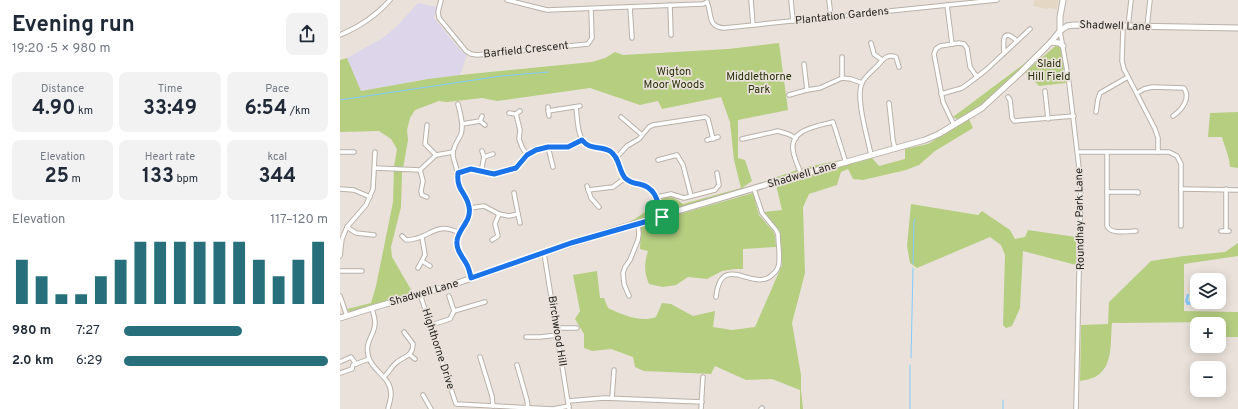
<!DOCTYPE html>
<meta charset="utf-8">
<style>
body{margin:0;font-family:Overpass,sans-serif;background:#f2f2f3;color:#1f2937;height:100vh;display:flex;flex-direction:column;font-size:15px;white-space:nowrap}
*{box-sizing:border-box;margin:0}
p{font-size:13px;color:#747a83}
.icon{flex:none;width:22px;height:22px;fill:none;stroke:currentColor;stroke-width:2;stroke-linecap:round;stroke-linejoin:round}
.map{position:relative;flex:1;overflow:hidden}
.side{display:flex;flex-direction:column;background:#fff;width:340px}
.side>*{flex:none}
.controls{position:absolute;left:850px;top:273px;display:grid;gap:8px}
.controls a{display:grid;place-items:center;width:36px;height:36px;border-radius:8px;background:#fff;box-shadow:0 2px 10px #0003;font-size:20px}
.pin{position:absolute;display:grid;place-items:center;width:34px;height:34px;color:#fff;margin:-17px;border-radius:8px;box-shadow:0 2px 6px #0006}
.round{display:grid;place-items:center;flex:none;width:42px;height:42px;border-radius:8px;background:#f2f2f3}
.head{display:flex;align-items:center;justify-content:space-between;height:68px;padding:0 12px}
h1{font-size:22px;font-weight:700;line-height:30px}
.figures{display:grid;grid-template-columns:repeat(3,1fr);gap:6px;height:68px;padding:4px 12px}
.figures div{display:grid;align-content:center;border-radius:8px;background:#f2f2f3;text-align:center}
.figures b{font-size:20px;font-weight:700}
.figures small{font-size:11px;font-weight:400}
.figures p{font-size:11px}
.chart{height:112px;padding:8px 12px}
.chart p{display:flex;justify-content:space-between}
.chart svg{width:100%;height:72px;margin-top:4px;stroke:#27707b;stroke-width:6}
ul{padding:0 12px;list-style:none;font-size:13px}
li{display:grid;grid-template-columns:64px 48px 1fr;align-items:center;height:30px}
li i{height:10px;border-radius:5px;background:#27707b}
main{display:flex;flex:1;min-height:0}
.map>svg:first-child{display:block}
.commercial{fill:#e4d8c4}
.education{fill:#ddd6eb}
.green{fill:#b5ce80}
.water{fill:#83cbfb}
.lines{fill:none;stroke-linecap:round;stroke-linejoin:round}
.stream{stroke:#83cbfb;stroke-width:1}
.street-casing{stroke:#b9b1a9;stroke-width:5.5}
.secondary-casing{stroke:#b9b1a9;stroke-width:7}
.street{stroke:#fff;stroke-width:3.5}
.secondary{stroke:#fff;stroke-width:5}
.route-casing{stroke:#fff;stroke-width:8}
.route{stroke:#1a73e8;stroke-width:5}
.labels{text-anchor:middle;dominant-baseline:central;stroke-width:3.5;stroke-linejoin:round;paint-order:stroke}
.street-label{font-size:11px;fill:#272421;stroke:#eae2da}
.park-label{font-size:11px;fill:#27310a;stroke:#eae2da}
</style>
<main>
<section class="side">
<div class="head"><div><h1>Evening run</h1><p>19:20 · 5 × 980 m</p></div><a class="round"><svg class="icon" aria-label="share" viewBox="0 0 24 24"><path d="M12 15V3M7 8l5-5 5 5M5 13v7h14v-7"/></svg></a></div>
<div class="figures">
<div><p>Distance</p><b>4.90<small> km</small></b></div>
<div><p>Time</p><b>33:49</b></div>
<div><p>Pace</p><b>6:54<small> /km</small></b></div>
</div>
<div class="figures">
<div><p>Elevation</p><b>25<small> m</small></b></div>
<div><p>Heart rate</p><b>133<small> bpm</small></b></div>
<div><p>kcal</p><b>344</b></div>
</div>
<div class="chart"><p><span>Elevation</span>117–120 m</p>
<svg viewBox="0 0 160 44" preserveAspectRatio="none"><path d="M5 44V17M15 44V27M25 44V38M35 44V38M45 44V27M55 44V17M65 44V6M75 44V6M85 44V6M95 44V6M105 44V6M115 44V6M125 44V17M135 44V27M145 44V17M155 44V6"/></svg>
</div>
<ul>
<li><b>980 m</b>7:27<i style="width:58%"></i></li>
<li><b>2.0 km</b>6:29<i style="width:100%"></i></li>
</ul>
</section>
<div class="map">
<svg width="898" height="409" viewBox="0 0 898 409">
<rect width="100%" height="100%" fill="#eae2da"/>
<path class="commercial" d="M694,0H718L717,9L708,8L707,9L693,6Z"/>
<path class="education" d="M78,3L97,7L94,18L121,51L127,55L120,75L88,79L20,91L7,58L44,37L57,26Z"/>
<g class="green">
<path d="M439,43L448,110L398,120V158L405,160L412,181L402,188V190L325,212L322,210L320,201C328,193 336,199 343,204L401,188L394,160L390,122L381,97L322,109L318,101L300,105L250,88L157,101L142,98L107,102L99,101L75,110L70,118L67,130L68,140L62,174L61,207L51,247L52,257L73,293L53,298V299L12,312L9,311L7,309L31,303L36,286L53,202L54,167L57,149L51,139L39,131L0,132V60L7,58L21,91L88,79L120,75L252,62L265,58L275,52L283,55L388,49Z"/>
<path d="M719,43H720L726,83L699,86L685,72Z"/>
<path d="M693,57C679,70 635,116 618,119C616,119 615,118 613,117Z"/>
<path d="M898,112V168L890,167C889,154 885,149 882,137H868L870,113Z"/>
<path d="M629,119L633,128L595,151L579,165L566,170L523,180L513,179L508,169L501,172L497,185L469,194L463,207L465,273L452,323L461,375V390L463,409H460V390L432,379L406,380L375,366L371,374L304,371L295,367L293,357L271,349L252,351L244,348V334L235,319L240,311L233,275L257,271L260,298H264L268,308C283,315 301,323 316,317L322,303L331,304L353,316L375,311L373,327L392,330L415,327L442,265L440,232L424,212L442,210L436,185L532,158L539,166L565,159V149L588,144Z"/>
<path d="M501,160V161L466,171L462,168Z"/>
<path d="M457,170V172L453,175L414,185Z"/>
<path d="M413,193L419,215L433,231L435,236L436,247L403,249V269H395L382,271L367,279L348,277L336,285L323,287L309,284C304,272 304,264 308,251L300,249L301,225L310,223L313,234C326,233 332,232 329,217Z"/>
<path d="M316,204L318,211L316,215L279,226L295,219Z"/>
<path d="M571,204L638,215L642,211L670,230L675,239L685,237L688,230L736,237V265L683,251L680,308L672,326L666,328L663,325L665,255L661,245L650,237L577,268L570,263L567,246Z"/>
<path d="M898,243V256L844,264V311L898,312V337H879L878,322L772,323C770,341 774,367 755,377C751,379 745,380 740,381L741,325L768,324L769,302L811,261L844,256L885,252Z"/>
</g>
<path class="water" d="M847,294H849L848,301L850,302L852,298L858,304L847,305L845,301Z"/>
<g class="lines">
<g class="stream">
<path d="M0,100L161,76L208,72"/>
<path d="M573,264L574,221L575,219"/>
<path d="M571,358L573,268"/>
<path d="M570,409V365"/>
<path d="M663,409V400"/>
</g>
<defs>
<g id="street">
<path d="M101,0L98,12L99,18L126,51L131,54L137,55L248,44L252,38L251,9"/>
<path d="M167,0L207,10L363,4L367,2"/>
<path d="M411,0L413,25"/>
<path d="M451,0L453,21"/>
<path d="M489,0L491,17"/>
<path d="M367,2C372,13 367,27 384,28L657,0"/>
<path d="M330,5L331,35"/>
<path d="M607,5L612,44"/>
<path d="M290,7L292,38"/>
<path d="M783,26L782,61L784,69L815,129L818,138V152"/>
<path d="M788,27L791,0"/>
<path d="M807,27L810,0"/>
<path d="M720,31L729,83L741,185L736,409"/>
<path d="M0,35C19,27 36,16 50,0"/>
<path d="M531,43L534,54L542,60"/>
<path d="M664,53C663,41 662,27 677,41"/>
<path d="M464,64L467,90"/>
<path d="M502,78V57"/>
<path d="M705,91L708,119"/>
<path d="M797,93L804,89L812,87L844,88C851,98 842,110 833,116"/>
<path d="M601,94L622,88L629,83L646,70L690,29"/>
<path d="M449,95L467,90L480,88L502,78L511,79L522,83"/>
<path d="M668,97L670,100L672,118L674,121L734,116"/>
<path d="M549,103L553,140L555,149"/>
<path d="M118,104C120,113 124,124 121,134C118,141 113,146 113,154C113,160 116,165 117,171C118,176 117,181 118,186C121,194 129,200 130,208C131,221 117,229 117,242C116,251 122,256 126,264C129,268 130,273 131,278"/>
<path d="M208,107L209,116"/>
<path d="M236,107C238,121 236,145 255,148C261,149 267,149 273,153C280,160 279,171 285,178C289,182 294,183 299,184C316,187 318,202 322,217"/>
<path d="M208,111L240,106"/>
<path d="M756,112L758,99L760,93L788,77"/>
<path d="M169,113L176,114L180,111"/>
<path d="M176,114L180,130L179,139L182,147L187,155"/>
<path d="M281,117L302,135"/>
<path d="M140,121L145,125"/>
<path d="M122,124L140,121L142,116"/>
<path d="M87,125L85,144L96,155"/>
<path d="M614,125L603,102L594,54L596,49L600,46L619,43L624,44L627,48L630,67L637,77"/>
<path d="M402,139L438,131L448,134L456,138"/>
<path d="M367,140L378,137"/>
<path d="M208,147L213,167"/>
<path d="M142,151L144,157"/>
<path d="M0,152H14"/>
<path d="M738,152H829L837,156L841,164V226"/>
<path d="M767,152V226C771,235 788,231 796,231"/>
<path d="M531,155C528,139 515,97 522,83C526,75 533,71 539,64C544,58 548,54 556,57L559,67"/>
<path d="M277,157L287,146L299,139L309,127L313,125L365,117L368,119L373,139"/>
<path d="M318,160L337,155L343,165L351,196"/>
<path d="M35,168L80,170L96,155L113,152"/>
<path d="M80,170L83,181L81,191L82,195L87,197"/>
<path d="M141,172L144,157L153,154"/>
<path d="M118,173L131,169L154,174L176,168L187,155L196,150L208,147H227L242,140"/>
<path d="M461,175C459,167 454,159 453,150C450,129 478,126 493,122L506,163"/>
<path d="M247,186L251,198L259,207"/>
<path d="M0,189L14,190L30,197"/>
<path d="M841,189L898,190"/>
<path d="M886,189V231"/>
<path d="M248,190L273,187L285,178"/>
<path d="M767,192H798V193"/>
<path d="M317,197L331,194L344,198L375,190L379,185L377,173"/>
<path d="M130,208L144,206L159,214L169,216L178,214L174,193"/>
<path d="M178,214L180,223"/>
<path d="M7,227L16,233L34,235"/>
<path d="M881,231H889"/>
<path d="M62,236L66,240C90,240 94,220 119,233"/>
<path d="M152,240L158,236L155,224L159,214"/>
<path d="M204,253L229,409"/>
<path d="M0,256L2,239L7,227L26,205L33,189L35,152"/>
<path d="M82,261L90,266"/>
<path d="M78,268L85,255L82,237"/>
<path d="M0,271H22"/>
<path d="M80,294L116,404L213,409L229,406"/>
<path d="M0,296L7,316"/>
<path d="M289,296L284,284L283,273L285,267L290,260L298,240L299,234L298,223"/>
<path d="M376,297C381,250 414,293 432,275C436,272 439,267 439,262C440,253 438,243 438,234L436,230L422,213L414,189"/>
<path d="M32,308C33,313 35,318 35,323C35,335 25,340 28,355C31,371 51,376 51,394C51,399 49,404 48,409"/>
<path d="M114,311L145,302"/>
<path d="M91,325L110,319L114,311L109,296"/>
<path d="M217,328H237"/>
<path d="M186,337H200L218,335"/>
<path d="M70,355L75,359"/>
<path d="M140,357L152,396L153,406"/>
<path d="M0,362L11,357L16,364"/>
<path d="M177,365L187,400L188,408"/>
<path d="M0,373L12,369L13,365L29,359"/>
<path d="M44,377C49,372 52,366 57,362C65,356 73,356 73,344L64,332"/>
<path d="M83,395L91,409"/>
<path d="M272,398L274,370"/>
<path d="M228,401L264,398L362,402"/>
<path d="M361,409L363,377"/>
<path d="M421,409L422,408"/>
</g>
<g id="secondary">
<path d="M720,31V17L723,0"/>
<path d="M711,42L719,43L723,46"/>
<path d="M0,318L32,308L112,285L200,254L270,231L435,182L585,140L599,134L642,108L680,73L711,42L720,31L727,26L734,25L898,28"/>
</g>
</defs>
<use href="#street" class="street-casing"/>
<use href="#secondary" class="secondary-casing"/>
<use href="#street" class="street"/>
<use href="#secondary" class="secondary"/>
</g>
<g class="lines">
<defs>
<path id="route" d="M242,140C251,151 259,145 270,151C280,158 278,169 285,178C289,182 293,183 299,184C316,187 318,202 322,217L231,243L131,278C130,273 129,268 126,263C122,256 116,250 117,241C118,229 132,221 129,207C127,193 116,191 118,173L131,169L154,174L176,168L187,155L196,150L208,147H228Z"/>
</defs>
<use href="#route" class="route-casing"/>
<use href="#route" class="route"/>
</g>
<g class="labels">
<g class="street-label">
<text transform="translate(502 16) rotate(-6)">Plantation Gardens</text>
<text transform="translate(775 26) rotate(2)">Shadwell Lane</text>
<text transform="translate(186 50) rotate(-6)">Barfield Crescent</text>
<text transform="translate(462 175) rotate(-16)">Shadwell Lane</text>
<text transform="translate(740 219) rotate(-91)">Roundhay Park Lane</text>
<text transform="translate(84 293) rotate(-16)">Shadwell Lane</text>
<text transform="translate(217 331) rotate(81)">Birchwood Hill</text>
<text transform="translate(98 349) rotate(72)">Highthorne Drive</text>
</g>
<g class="park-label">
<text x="709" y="64">Slaid<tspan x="709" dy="13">Hill Field</tspan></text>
<text x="334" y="72">Wigton<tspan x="334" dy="13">Moor Woods</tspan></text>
<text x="419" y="77">Middlethorne<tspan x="419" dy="13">Park</tspan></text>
</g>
</g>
</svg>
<div class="controls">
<a><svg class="icon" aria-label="layers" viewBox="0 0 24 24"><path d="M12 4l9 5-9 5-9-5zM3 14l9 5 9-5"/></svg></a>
<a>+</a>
<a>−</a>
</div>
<div class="pin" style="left:322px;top:217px;background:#1e9e55"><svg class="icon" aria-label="arrive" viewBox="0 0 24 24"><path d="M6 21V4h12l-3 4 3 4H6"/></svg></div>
</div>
</main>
